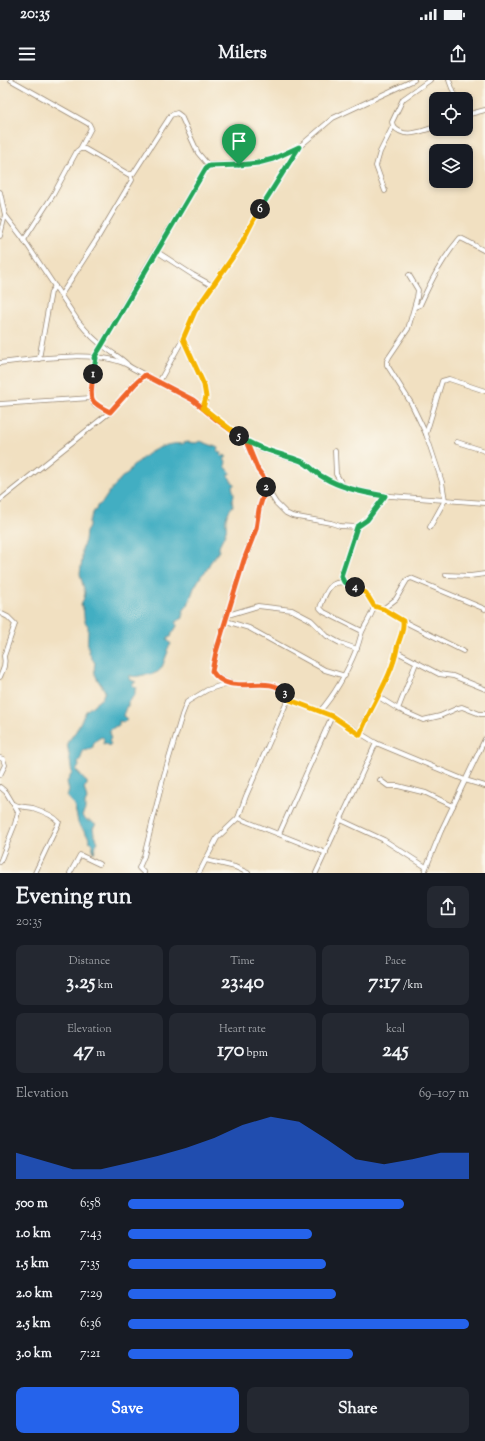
<!DOCTYPE html>
<meta charset="utf-8">
<style>
body{margin:0;font-family:"Sorts Mill Goudy",serif;background:#242831;color:#f1f3f6;height:100vh;display:flex;flex-direction:column;font-size:15px;white-space:nowrap}
*{box-sizing:border-box;margin:0}
p{font-size:13px;color:#9ea1a6}
.icon{flex:none;width:22px;height:22px;fill:none;stroke:currentColor;stroke-width:2;stroke-linecap:round;stroke-linejoin:round}
.map{position:relative;height:793px;overflow:hidden}
.panel{display:flex;flex-direction:column;background:#171b24;flex:1}
.panel>*{flex:none}
.fabs{position:absolute;left:429px;top:12px;display:grid;gap:8px}
.fabs a{display:grid;place-items:center;width:44px;height:44px;border-radius:8px;background:#171b24;box-shadow:0 2px 6px #0003;font-size:20px}
.pin{position:absolute;display:grid;place-items:center;width:34px;height:34px;color:#fff;margin:-41px -17px;border-radius:50% 50% 50% 0;rotate:-45deg;box-shadow:0 0 4px #0007}
.pin .icon{rotate:45deg}
.km{position:absolute;width:20px;height:20px;margin:-10px;border-radius:50%;background:#222;color:#fff;font-size:11px;line-height:20px;text-align:center}
.round{display:grid;place-items:center;flex:none;width:42px;height:42px;border-radius:8px;background:#242831}
.overview{display:flex;align-items:center;justify-content:space-between;height:68px;padding:0 16px}
h1{font-size:22px;font-weight:800;line-height:30px}
.metrics{display:grid;grid-template-columns:repeat(3,1fr);gap:6px;height:68px;padding:4px 16px}
.metrics div{display:grid;align-content:center;border-radius:8px;background:#242831;text-align:center}
.metrics b{font-size:20px;font-weight:800}
.metrics small{font-size:11px;font-weight:400}
.metrics p{font-size:11px}
.chart{height:112px;padding:8px 16px}
.chart p{display:flex;justify-content:space-between}
.chart svg{width:100%;height:72px;margin-top:4px;fill:#2563eb;opacity:.7}
.button{display:flex;gap:8px;margin-top:auto;padding:8px 16px}
.button a{flex:1;height:46px;border-radius:8px;background:#2563eb;color:#fff;font-size:16px;font-weight:800;line-height:46px;text-align:center}
.button a+a{background:#242831;color:#f1f3f6}
ul{padding:0 16px;list-style:none;font-size:13px}
li{display:grid;grid-template-columns:64px 48px 1fr;align-items:center;height:30px}
li i{height:10px;border-radius:5px;background:#2563eb}
.status{display:flex;justify-content:space-between;align-items:center;height:28px;padding:0 20px;background:#171b24;direction:ltr}
.status svg{height:11px;fill:currentColor}
header{display:flex;justify-content:space-between;align-items:center;height:52px;padding:0 16px;background:#171b24;font-size:18px;font-weight:800}
.map>svg:first-child{display:block}
.water{fill:#43aec2;stroke:#3f6c70}
.lines{fill:none;stroke-linecap:round;stroke-linejoin:round}
.minor-casing{stroke:#968570;stroke-width:5.5}
.minor{stroke:#fff;stroke-width:4}
.split-1-casing{stroke:#fff;stroke-width:8}
.split-2-casing{stroke:#fff;stroke-width:8}
.split-3-casing{stroke:#fff;stroke-width:8}
.split-4-casing{stroke:#fff;stroke-width:8}
.split-5-casing{stroke:#fff;stroke-width:8}
.split-6-casing{stroke:#fff;stroke-width:8}
.split-7-casing{stroke:#fff;stroke-width:8}
.split-1{stroke:#22a559;stroke-width:5}
.split-2{stroke:#f0652b;stroke-width:5}
.split-3{stroke:#f0652b;stroke-width:5}
.split-4{stroke:#f5b400;stroke-width:5}
.split-5{stroke:#22a559;stroke-width:5}
.split-6{stroke:#f5b400;stroke-width:5}
.split-7{stroke:#22a559;stroke-width:5}
</style>
<div class="status"><b>20:35</b><svg viewBox="0 0 49 12"><path d="M0 12V9h3v3zM5 12V6h3v6zM10 12V3h3v9zM15 12V0h3v12zM26 1h20v11H26zM47 4h2v5h-2z"/></svg></div>
<header><svg class="icon" aria-label="menu" viewBox="0 0 24 24"><path d="M4 6h16M4 12h16M4 18h16"/></svg>Milers<svg class="icon" aria-label="share" viewBox="0 0 24 24"><path d="M12 15V3M7 8l5-5 5 5M5 13v7h14v-7"/></svg></header>
<div class="map">
<svg width="485" height="793" viewBox="0 0 485 793">
<rect width="100%" height="100%" fill="#fbf7ec"/>
<filter id="ink" filterUnits="userSpaceOnUse"><feTurbulence type="fractalNoise" baseFrequency=".025" numOctaves="2"/><feDisplacementMap in="SourceGraphic" scale="8" xChannelSelector="R" yChannelSelector="G"/><feConvolveMatrix kernelMatrix="1 2 1 2 8 2 1 2 1" color-interpolation-filters="sRGB"/></filter>
<filter id="wash" filterUnits="userSpaceOnUse"><feTurbulence type="fractalNoise" baseFrequency=".012" numOctaves="4" result="noise"/><feDisplacementMap in="SourceGraphic" scale="16" xChannelSelector="R" yChannelSelector="G"/><feGaussianBlur stdDeviation="0.9" result="paint"/><feColorMatrix in="noise" values="0 0 0 0 0 0 0 0 0 0 0 0 0 0 0 0 0 1.4 0 .05"/><feComposite in="paint" operator="in"/></filter>
<g filter="url(#wash)">
<rect width="100%" height="100%" fill="#f1e0c1"/>
<path class="water" d="M200,361L219,368L218,372L222,373L221,376L224,377V375L227,377L224,379L226,382L225,386L231,393L228,394V396L230,398L231,401L235,404L232,406C233,412 236,415 232,420L233,426C229,430 225,437 226,443C226,447 227,446 226,450C225,457 218,463 219,471L210,483L206,491L201,496L194,508L188,525L183,531V538L176,542L177,546L172,554H171L172,556L167,559L171,564L167,570L168,572C161,587 164,594 144,595C138,596 135,598 129,595V599L136,602L132,604L134,607L136,608L135,610V615L128,622V626L126,627L123,636L127,639L124,642L119,641V646H116L109,651L111,654L110,655L111,657L109,661L111,664L109,666L106,663L103,664L104,659L102,657C97,659 93,662 93,667L88,670L83,671L81,678L78,682L79,686L76,691C81,694 82,699 87,702V705L84,708L87,719L85,723V730L82,736L87,741H90L96,745L93,748L94,753L98,762L95,766V769L94,773L92,764L89,761L88,756L78,743L77,737L74,725L67,717L69,710L67,702L72,693L67,663L76,651L86,631L102,618L105,611C99,601 92,595 95,583C85,570 88,561 88,547C87,542 86,546 85,541C83,537 85,533 82,526L81,525L83,521L85,513L80,494L82,480V469L85,460L86,452L89,447V441L94,431L96,430L97,426L102,423L108,414V412H109L122,397L126,395L132,387L146,375C156,368 170,362 182,364L186,362L196,363Z"/>
</g>
<g filter="url(#ink)">
<g class="lines">
<defs>
<g id="minor">
<path d="M11,0L89,44L91,48L80,69"/>
<path d="M449,0L456,19"/>
<path d="M466,35L485,30"/>
<path d="M393,46C405,60 420,51 436,47"/>
<path d="M385,111L376,86L380,72L393,46L392,42L403,19L430,0"/>
<path d="M0,112L5,135L22,157L78,241C86,251 95,261 106,268C113,274 120,277 127,284"/>
<path d="M0,156L5,135"/>
<path d="M24,160L53,115L77,71L80,69H85L128,94H133L171,35L177,33L181,36L198,73L209,86"/>
<path d="M156,171L193,195L213,206"/>
<path d="M409,195L418,210L417,217L408,249L389,277L387,281V285L411,323L426,354L442,402L445,420L430,447"/>
<path d="M61,215L97,159L132,100L130,95"/>
<path d="M415,227L420,225C431,201 442,179 460,158C464,159 479,168 485,171"/>
<path d="M183,259L204,305L206,317L203,328"/>
<path d="M39,279L51,212L55,206"/>
<path d="M0,283C33,279 105,268 132,288L193,320L217,340L246,361L261,369L308,384L315,392L324,398L343,407L377,415L485,423"/>
<path d="M159,302L183,259L195,231L239,167L253,141L299,67L333,38L414,0"/>
<path d="M0,324L91,318"/>
<path d="M110,332L94,324L91,318L96,279L94,278L144,191L206,88L209,86L212,85L258,83L273,79L299,67"/>
<path d="M426,354L442,301L449,299L485,311"/>
<path d="M246,362L258,390L264,398L266,407L276,423L286,433L292,436L331,443L340,446L357,447L367,440L385,416"/>
<path d="M457,362L485,371"/>
<path d="M335,371L336,394L343,406"/>
<path d="M266,407L259,429L256,449L244,480L216,572L212,591C221,603 237,606 252,605C258,605 264,603 271,605C280,607 285,613 290,620"/>
<path d="M0,420L110,332L135,304L145,295"/>
<path d="M446,495L470,496L485,494"/>
<path d="M344,502C341,503 337,502 334,504C328,506 322,522 320,528L324,532L362,551"/>
<path d="M374,526L383,529L403,541L463,571"/>
<path d="M383,529L396,519L407,500L411,498L485,529"/>
<path d="M0,533L8,537L15,544L4,576C6,584 3,590 0,597"/>
<path d="M228,535L258,526L292,530L311,540L327,556L340,563L357,569"/>
<path d="M226,541L249,548L325,590L345,596"/>
<path d="M397,572L439,594L453,596L485,609"/>
<path d="M377,616L398,629L423,640L440,636L458,628L462,627L480,634H485"/>
<path d="M398,629L416,583"/>
<path d="M320,631C336,613 347,592 356,570C359,564 360,557 362,552C366,543 372,536 374,526L366,513L344,502L341,496L357,447"/>
<path d="M360,655C370,626 392,598 397,569C399,558 404,553 403,541"/>
<path d="M0,678L3,679L5,685L0,695"/>
<path d="M380,700L388,706H398L426,713L453,726"/>
<path d="M0,707L6,712L18,732L15,744L0,782"/>
<path d="M14,724C20,728 26,726 33,728C42,731 53,735 59,742L35,793"/>
<path d="M238,738L326,773"/>
<path d="M341,740L384,760L426,787"/>
<path d="M279,754L332,636"/>
<path d="M206,780L235,787L248,793"/>
<path d="M70,793L80,775L99,784"/>
<path d="M144,793L139,788L144,776L164,695L182,635L187,622L207,610L228,603"/>
<path d="M199,793L217,758L238,738L246,716L286,624L290,620L332,636L376,663L465,700L485,706"/>
<path d="M316,793L376,663"/>
<path d="M424,793L441,751L485,659"/>
</g>
</defs>
<use href="#minor" class="minor-casing"/>
<use href="#minor" class="minor"/>
</g>
</g>
<g class="lines" filter="url(#ink)">
<defs>
<path id="split-1" d="M93,294L96,278H94L102,265L206,88L209,86L239,85"/>
<path id="split-2" d="M93,294C91,320 86,320 110,332L135,304L145,295L193,320L217,340L246,361L258,390L264,398L266,407"/>
<path id="split-3" d="M266,407L259,429L256,449L244,480L216,572L212,591C230,619 268,592 285,613"/>
<path id="split-4" d="M285,613L290,620L332,636L360,655C370,626 392,598 397,568C399,558 404,553 403,541L383,529L374,526L366,513L355,507"/>
<path id="split-5" d="M239,356C258,370 280,373 301,381C310,385 315,393 323,397C341,408 364,413 385,416L367,440L357,447L341,496L344,502L355,507"/>
<path id="split-6" d="M239,356L203,328L206,317L204,305L183,259L195,231L239,168L253,141L260,129"/>
<path id="split-7" d="M239,85L258,83L273,79L299,67L260,129"/>
</defs>
<use href="#split-1" class="split-1-casing"/>
<use href="#split-2" class="split-2-casing"/>
<use href="#split-3" class="split-3-casing"/>
<use href="#split-4" class="split-4-casing"/>
<use href="#split-5" class="split-5-casing"/>
<use href="#split-6" class="split-6-casing"/>
<use href="#split-7" class="split-7-casing"/>
<use href="#split-1" class="split-1"/>
<use href="#split-2" class="split-2"/>
<use href="#split-3" class="split-3"/>
<use href="#split-4" class="split-4"/>
<use href="#split-5" class="split-5"/>
<use href="#split-6" class="split-6"/>
<use href="#split-7" class="split-7"/>
</g>
</svg>
<div class="fabs">
<a><svg class="icon" aria-label="locate" viewBox="0 0 24 24"><circle cx="12" cy="12" r="6"/><path d="M12 2v4M12 18v4M2 12h4M18 12h4"/></svg></a>
<a><svg class="icon" aria-label="layers" viewBox="0 0 24 24"><path d="M12 4l9 5-9 5-9-5zM3 14l9 5 9-5"/></svg></a>
</div>
<div class="pin" style="left:239px;top:85px;background:#1e9e55"><svg class="icon" aria-label="arrive" viewBox="0 0 24 24"><path d="M6 21V4h12l-3 4 3 4H6"/></svg></div>
<b class="km" style="left:93px;top:294px">1</b>
<b class="km" style="left:266px;top:407px">2</b>
<b class="km" style="left:285px;top:613px">3</b>
<b class="km" style="left:355px;top:507px">4</b>
<b class="km" style="left:239px;top:356px">5</b>
<b class="km" style="left:260px;top:129px">6</b>
</div>
<section class="panel">
<div class="overview"><div><h1>Evening run</h1><p>20:35</p></div><a class="round"><svg class="icon" aria-label="share" viewBox="0 0 24 24"><path d="M12 15V3M7 8l5-5 5 5M5 13v7h14v-7"/></svg></a></div>
<div class="metrics">
<div><p>Distance</p><b>3.25<small> km</small></b></div>
<div><p>Time</p><b>23:40</b></div>
<div><p>Pace</p><b>7:17<small> /km</small></b></div>
</div>
<div class="metrics">
<div><p>Elevation</p><b>47<small> m</small></b></div>
<div><p>Heart rate</p><b>170<small> bpm</small></b></div>
<div><p>kcal</p><b>245</b></div>
</div>
<div class="chart"><p><span>Elevation</span>69–107 m</p>
<svg viewBox="0 0 160 44" preserveAspectRatio="none"><path d="M0 44V28L10 33L20 38L30 38L40 34L50 30L60 25L70 19L80 11L90 6L100 9L110 20L120 32L130 35L140 32L150 28L160 28V44z"/></svg>
</div>
<ul>
<li><b>500 m</b>6:58<i style="width:81%"></i></li>
<li><b>1.0 km</b>7:43<i style="width:54%"></i></li>
<li><b>1.5 km</b>7:35<i style="width:58%"></i></li>
<li><b>2.0 km</b>7:29<i style="width:61%"></i></li>
<li><b>2.5 km</b>6:36<i style="width:100%"></i></li>
<li><b>3.0 km</b>7:21<i style="width:66%"></i></li>
</ul>
<div class="button"><a>Save</a><a>Share</a></div>
</section>
